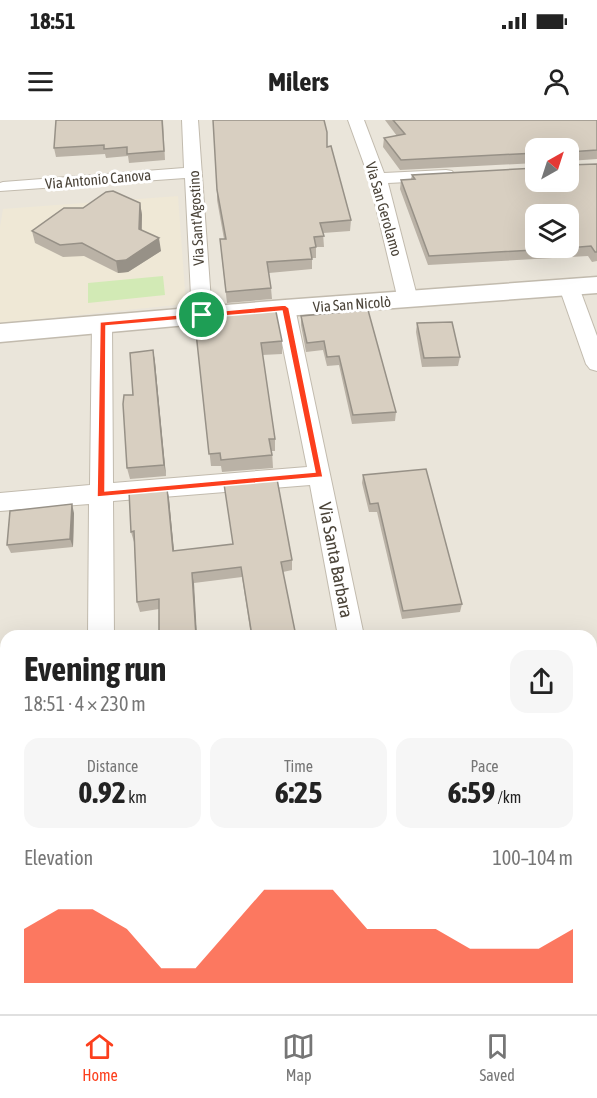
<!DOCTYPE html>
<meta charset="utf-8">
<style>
body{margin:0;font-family:"Asap Condensed",sans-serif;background:#f6f6f6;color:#222;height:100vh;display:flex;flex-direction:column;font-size:22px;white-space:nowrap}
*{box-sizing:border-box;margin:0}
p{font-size:20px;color:#767676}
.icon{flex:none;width:33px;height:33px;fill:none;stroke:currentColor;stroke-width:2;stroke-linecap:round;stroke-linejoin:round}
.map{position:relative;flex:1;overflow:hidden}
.sheet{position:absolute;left:0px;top:510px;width:597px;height:384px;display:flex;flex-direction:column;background:#fff;border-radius:18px 18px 0 0;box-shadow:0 6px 24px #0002}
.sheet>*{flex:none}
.needle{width:39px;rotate:39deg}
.controls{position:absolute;left:525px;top:18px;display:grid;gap:12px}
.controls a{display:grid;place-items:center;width:54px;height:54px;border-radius:12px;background:#fff;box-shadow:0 6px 24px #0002;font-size:30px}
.pin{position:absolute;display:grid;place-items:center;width:51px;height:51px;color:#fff;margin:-26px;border:3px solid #fff;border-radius:50%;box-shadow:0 2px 6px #0007}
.round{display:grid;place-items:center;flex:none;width:63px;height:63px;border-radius:18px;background:#f6f6f6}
.headline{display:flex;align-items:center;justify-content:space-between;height:102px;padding:0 24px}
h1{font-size:33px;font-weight:700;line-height:45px}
.metrics{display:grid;grid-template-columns:repeat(3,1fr);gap:9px;height:102px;padding:6px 24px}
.metrics div{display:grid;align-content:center;border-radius:15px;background:#f6f6f6;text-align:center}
.metrics b{font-size:30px;font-weight:700}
.metrics small{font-size:16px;font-weight:400}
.metrics p{font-size:16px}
.chart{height:168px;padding:12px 24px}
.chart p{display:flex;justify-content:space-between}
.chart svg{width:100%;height:108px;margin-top:6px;fill:#fc3f1d;opacity:.7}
.status{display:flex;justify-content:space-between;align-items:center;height:42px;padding:0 30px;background:#fff;direction:ltr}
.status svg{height:16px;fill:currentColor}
header{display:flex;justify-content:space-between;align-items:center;height:78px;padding:0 24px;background:#fff;font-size:27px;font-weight:700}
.menu{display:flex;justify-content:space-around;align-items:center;height:84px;border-top:2px solid #e0e0e0;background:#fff;font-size:16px;color:#767676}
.menu a{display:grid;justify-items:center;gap:3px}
.menu .active{color:#fc3f1d}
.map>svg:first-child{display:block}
.residential{fill:#eae5da;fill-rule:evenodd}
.education{fill:#efe8d6}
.green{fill:#d2eab5}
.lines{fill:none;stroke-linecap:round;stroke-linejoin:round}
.minor-casing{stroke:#c2bbae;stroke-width:2}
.tertiary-casing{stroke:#c2bbae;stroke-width:3}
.path{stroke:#c4b79f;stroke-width:4.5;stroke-dasharray:4 4;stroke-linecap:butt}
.minor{fill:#fff;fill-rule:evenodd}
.tertiary{fill:#fff;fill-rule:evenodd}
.wall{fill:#bab2a6}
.shaded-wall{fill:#979187}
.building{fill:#d8cfc1;stroke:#979187;stroke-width:1.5}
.route{fill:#fc3f1d;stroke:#fff;stroke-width:1.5;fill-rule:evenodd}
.labels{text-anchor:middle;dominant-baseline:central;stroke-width:6;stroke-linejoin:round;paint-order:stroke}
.far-street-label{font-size:15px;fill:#4b4439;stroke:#fff}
.street-label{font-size:18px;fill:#4b4439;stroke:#fff}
</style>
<div class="status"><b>18:51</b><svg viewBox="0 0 49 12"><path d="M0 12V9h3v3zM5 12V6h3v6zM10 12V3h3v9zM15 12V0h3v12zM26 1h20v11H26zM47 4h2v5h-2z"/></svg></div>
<header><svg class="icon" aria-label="menu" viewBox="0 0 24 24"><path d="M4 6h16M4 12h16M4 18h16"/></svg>Milers<svg class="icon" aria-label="person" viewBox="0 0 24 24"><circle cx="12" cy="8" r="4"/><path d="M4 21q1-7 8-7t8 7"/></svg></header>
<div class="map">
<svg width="597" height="894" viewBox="0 0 597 894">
<rect width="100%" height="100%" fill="#f6f3ec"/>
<path class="residential" d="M0,0H597V644L591,650V516H6V850L0,851ZM536,28H568V62H536ZM536,94H568V128H536Z"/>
<path class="education" d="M178,76L186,184L0,203V107L3,89Z"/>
<g class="green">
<path d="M163,156L165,175L88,183V163Z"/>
<path d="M597,644V894H0V851L6,850V888H591V650Z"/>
</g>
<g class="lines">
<defs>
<g id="minor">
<path d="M182,0H198L212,195L209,200L202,201L195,200L192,195L185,58L0,71V63L3,62L184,48Z"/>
<path d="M348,0H364L384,53L446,50L452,51L455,55L452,59L446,60L388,63L418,180L415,184L408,186L401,184L398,180L369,58Z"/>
<path d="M569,161L576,163L579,167L597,216V251L590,249L586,244L559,167L562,163Z"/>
<path d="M285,182L292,184L295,188L364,516H338L310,365L113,381L114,516H88L89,384L0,391V373L90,365L92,204L95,199L102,197L109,199L112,204L113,363L307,347L275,188L278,184Z"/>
<path d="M597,577V607L591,609V579Z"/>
<path d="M6,811V845L0,846V812Z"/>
</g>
<path id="tertiary" d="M597,157V173L285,196L0,222V204L285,180Z"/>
</defs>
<use href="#minor" class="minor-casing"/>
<use href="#tertiary" class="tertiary-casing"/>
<g class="path">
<path d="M482,888L484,894"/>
<path d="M76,894L78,888"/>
</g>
<use href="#minor" class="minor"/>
<use href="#tertiary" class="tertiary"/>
</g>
<g class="wall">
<path d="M163,0L165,40L129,43L128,36L106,38L105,34L56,37L54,28Z"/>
<path d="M385,0H597V39L569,41V45L597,44V141L592,142L588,136L428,145L400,69L401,60L411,59L412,55L568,62L536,28V43L400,50L383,27L384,18L397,16Z"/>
<path d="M327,27L351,100L350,111L323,113L324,127H316V138H312V149L269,153L271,168L272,179L227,183L221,130L224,119L217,80V70Z"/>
<path d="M140,83L142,95V110L161,131L128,152L118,153L84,136L63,137L35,123L32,111L83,88Z"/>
<path d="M194,194L282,221V234L262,235L275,319V331H272L273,348L222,352L221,346H211Z"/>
<path d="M301,196L396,292L395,301L352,304L339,245L327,246L323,230L306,232L301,205Z"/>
<path d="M417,203L460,237L458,246L422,247L416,212Z"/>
<path d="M153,230L155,242L166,356L130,359L127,348L133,275Z"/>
<path d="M363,355L462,484L460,492L402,499L377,392H369L362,363Z"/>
<path d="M167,368L169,379L174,431L292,440V450L283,452L296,516H251L242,457L194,463L159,489L140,492L137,482L134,422L131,412Z"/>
<path d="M74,393L73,427L11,433L7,425Z"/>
<path d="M6,704V773L0,774V705Z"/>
</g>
<g class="shaded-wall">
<path d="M140,83L142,95L141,122L139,109Z"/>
<path d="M159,118L161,131L128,152L118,153L116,141Z"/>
<path d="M153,230L155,242L166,356L164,345Z"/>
<path d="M167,368L169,379L175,441L173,431Z"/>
<path d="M72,384L74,393L73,427L70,419Z"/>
<path d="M192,453L194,463L197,516H196Z"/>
</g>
<g class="building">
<path d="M56,0H162L164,31L127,34V27L104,29V25L54,28Z"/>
<path d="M213,0H324L327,12V27L331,26L351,100L320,103L324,116L314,117L316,127L310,128L312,139L267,142L271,168L226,172L220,119H226L217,70Z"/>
<path d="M393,0H597V30L569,32V45L597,44V132H595L591,126L568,128V94H536V128H568L429,136L401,60L415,59L412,55L536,48V62H568V28H536V33L401,40L384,18L405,14Z"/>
<path d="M113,71L140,83L139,109L159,118L126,140L116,141L82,123L60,125L32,111L64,88H83L106,72Z"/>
<path d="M275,187L282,221L261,223L275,319H269L272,335L221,340L220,333L209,334L194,194Z"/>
<path d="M368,190L396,292L353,295L339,236L327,237L324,221L307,223L301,196Z"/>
<path d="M452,202L460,237L424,238L417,203Z"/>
<path d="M153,230L164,345L127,348L123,284L124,275H133L130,233Z"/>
<path d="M426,349L462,484L403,491L378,383L370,384L363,355Z"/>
<path d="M277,359L292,440L281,442L296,516H252L241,447L192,453L196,516H159V479L137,482L134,411L131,412L129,371L167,368L173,431L233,424L224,364Z"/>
<path d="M72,384L70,419L7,425L10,391Z"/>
<path d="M6,704V767L0,769V705Z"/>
</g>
<path class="route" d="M285,185L289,188L323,357L97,377L100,202ZM282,191L315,352L105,371L106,206Z"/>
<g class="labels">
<g class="far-street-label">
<text transform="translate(98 59) rotate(-5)">Via Antonio Canova</text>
<text transform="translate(384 89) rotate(74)">Via San Gerolamo</text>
<text transform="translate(196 98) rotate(-93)">Via Sant'Agostino</text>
<text transform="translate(352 184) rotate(-4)">Via San Nicolò</text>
</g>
<g class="street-label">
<text transform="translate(336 440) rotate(79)">Via Santa Barbara</text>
</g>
</g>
</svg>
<div class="controls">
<a><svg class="needle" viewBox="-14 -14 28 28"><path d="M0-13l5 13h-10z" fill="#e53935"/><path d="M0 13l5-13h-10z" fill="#767676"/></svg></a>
<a><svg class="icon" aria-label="layers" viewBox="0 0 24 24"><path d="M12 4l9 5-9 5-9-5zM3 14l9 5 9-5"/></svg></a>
</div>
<div class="pin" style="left:202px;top:195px;background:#1e9e55"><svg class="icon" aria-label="arrive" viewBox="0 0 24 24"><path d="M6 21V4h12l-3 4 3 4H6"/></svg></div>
<section class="sheet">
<div class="headline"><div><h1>Evening run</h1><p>18:51 · 4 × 230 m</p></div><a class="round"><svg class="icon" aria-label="share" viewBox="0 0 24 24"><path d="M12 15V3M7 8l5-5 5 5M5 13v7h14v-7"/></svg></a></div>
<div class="metrics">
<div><p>Distance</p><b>0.92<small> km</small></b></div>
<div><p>Time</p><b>6:25</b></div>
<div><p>Pace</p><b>6:59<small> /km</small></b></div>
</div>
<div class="chart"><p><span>Elevation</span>100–104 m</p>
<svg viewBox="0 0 160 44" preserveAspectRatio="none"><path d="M0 44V22L10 14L20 14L30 22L40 38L50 38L60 22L70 6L80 6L90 6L100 22L110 22L120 22L130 30L140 30L150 30L160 22V44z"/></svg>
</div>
</section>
</div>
<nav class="menu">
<a class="active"><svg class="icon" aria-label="home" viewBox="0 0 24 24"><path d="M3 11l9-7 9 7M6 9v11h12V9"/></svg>Home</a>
<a><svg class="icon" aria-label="map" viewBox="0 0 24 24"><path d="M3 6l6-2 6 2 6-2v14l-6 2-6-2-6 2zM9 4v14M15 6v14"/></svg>Map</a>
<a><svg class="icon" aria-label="saved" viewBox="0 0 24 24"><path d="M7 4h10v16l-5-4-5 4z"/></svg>Saved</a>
</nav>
